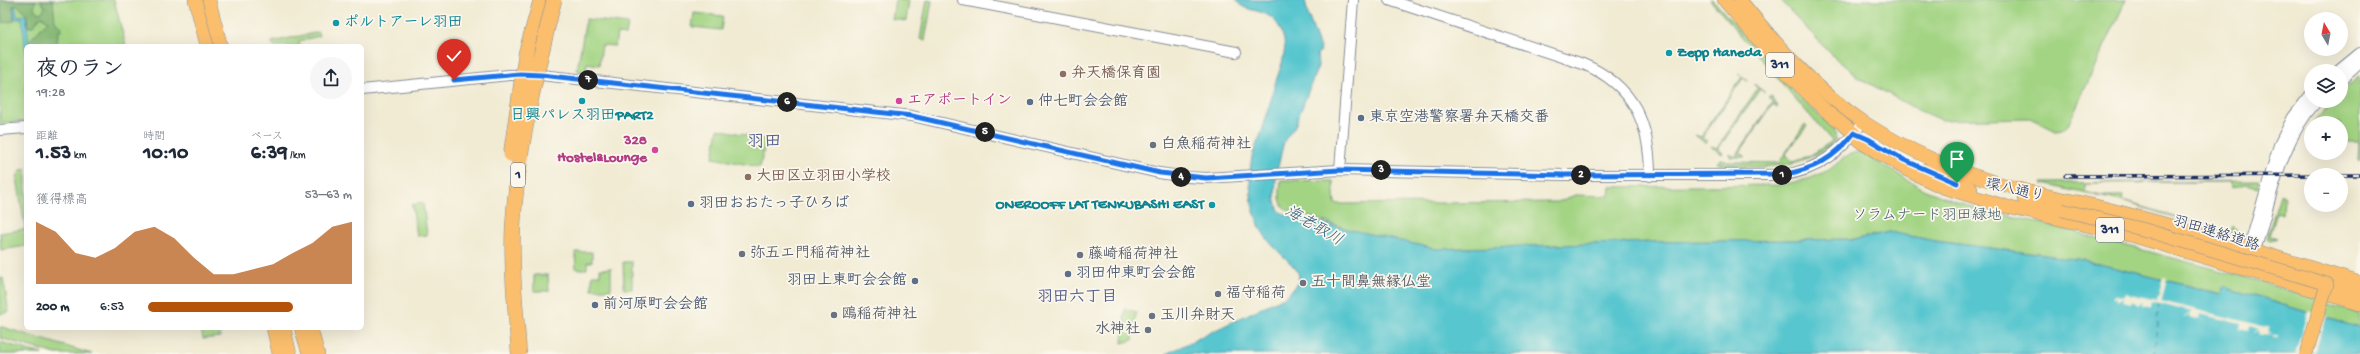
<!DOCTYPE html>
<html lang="ja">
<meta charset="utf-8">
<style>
body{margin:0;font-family:"Gochi Hand","Klee One",sans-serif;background:#f6f6f7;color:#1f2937;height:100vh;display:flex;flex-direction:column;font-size:15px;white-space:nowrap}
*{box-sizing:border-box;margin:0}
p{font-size:13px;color:#747a83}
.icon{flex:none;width:22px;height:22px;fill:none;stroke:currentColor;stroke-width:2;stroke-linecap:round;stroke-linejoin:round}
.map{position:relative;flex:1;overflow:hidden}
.details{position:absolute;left:24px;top:44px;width:340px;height:286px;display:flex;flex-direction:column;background:#fff;border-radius:6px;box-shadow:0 4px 16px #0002}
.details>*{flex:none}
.needle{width:26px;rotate:350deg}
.tools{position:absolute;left:2304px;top:12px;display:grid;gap:8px}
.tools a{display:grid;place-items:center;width:44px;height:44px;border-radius:50%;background:#fff;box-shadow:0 4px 16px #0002;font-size:20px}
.pin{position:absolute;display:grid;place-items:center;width:34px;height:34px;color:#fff;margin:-41px -17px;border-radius:50% 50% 50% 0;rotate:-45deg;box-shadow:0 0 4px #0007}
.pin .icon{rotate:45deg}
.km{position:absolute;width:20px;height:20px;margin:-10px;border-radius:50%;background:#222;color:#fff;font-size:11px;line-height:20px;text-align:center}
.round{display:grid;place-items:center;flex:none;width:42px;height:42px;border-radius:21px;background:#f6f6f7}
.overview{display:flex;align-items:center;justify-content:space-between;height:68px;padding:0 12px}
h1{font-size:22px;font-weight:800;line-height:30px}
.figures{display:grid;grid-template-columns:repeat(3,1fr);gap:6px;height:68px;padding:4px 12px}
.figures div{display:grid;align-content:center}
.figures b{font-size:20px;font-weight:800}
.figures small{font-size:11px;font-weight:400}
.figures p{font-size:11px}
.chart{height:112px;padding:8px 12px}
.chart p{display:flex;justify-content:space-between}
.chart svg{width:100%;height:72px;margin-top:4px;fill:#b45309;opacity:.7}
ul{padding:0 12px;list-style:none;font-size:13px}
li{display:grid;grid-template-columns:64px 48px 1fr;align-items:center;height:30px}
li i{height:10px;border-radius:5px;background:#b45309}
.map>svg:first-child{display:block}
.green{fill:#a3d483;stroke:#5f8270}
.forest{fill:#82b671;stroke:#4e7268}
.water{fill:#59c6cf;stroke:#3a7a96}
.pier{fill:#f1ebd3}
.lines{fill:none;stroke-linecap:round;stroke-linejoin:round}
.ferry{stroke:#2e5c80;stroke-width:1;stroke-dasharray:5 4;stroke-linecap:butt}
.tertiary-casing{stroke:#868d98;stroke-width:12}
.primary-casing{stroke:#868d98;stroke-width:14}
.motorway-casing{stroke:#868d98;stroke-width:16}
.tertiary{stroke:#fff;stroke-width:10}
.primary{stroke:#fabe6d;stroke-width:13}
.motorway{stroke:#fabe6d;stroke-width:15}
.rail-casing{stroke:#1b2f5e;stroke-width:3.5}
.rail{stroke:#fbf7ec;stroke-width:2;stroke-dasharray:6;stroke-linecap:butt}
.primary-bridge-casing{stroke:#868d98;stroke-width:14;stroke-linecap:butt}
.motorway-bridge-casing{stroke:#868d98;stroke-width:16;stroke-linecap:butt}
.primary-bridge{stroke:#fabe6d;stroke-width:13}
.motorway-bridge{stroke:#fabe6d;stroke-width:15}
.route-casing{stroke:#fff;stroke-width:8}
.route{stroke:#1a73e8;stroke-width:5}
.culture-dot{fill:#0f9aa8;stroke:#fbf7ec;stroke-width:1.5}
.education-dot{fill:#8d6e63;stroke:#fbf7ec;stroke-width:1.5}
.hotel-dot{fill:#d1479c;stroke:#fbf7ec;stroke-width:1.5}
.service-dot{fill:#5c6f8a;stroke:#fbf7ec;stroke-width:1.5}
.worship-dot{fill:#6b7280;stroke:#fbf7ec;stroke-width:1.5}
.labels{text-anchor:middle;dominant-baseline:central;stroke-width:3.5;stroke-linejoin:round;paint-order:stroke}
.shield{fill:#fbf7ec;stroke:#5e6b89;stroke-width:1}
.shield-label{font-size:14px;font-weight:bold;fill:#1b2f5e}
.culture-label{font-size:15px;font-weight:bold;fill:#0d838f;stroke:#fbf7ec;text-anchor:start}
.education-label{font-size:15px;font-weight:bold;fill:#785e54;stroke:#fbf7ec;text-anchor:start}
.hotel-label{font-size:15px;font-weight:bold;fill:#b23c85;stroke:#fbf7ec;text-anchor:start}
.service-label{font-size:15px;font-weight:bold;fill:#4e5e75;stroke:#fbf7ec;text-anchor:start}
.worship-label{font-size:15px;font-weight:bold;fill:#5b616d;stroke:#fbf7ec;text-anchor:start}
.street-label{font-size:15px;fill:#1b2f5e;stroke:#fbf7ec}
.park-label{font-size:15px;fill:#3d5867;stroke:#fbf7ec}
.water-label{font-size:16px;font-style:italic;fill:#2e5c80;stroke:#fbf7ec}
.neighbourhood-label{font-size:16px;font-weight:bold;fill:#535d8d;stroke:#fbf7ec}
.quarter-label{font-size:17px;font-weight:bold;fill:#535d8d;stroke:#fbf7ec}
</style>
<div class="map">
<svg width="2360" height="354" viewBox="0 0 2360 354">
<rect width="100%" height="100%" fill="#fbf7ec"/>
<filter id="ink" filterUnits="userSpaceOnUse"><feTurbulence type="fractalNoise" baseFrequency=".025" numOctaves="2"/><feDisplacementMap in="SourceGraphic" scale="8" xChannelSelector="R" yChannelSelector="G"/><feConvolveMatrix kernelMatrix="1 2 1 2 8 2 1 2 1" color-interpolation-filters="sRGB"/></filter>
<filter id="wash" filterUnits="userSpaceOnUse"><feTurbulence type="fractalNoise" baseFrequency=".012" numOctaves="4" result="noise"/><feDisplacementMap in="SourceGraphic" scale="16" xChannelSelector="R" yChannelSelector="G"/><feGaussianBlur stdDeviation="0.9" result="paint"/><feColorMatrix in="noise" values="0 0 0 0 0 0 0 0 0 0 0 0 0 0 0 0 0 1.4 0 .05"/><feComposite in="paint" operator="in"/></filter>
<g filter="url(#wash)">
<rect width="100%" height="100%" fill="#f1ebd3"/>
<g class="green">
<path d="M0,0H114L126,46H26V121L0,124Z"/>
<path d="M895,0H909L906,21L892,19Z"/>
<path d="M927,0L932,1L925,40L920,39Z"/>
<path d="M1710,0H1713L1796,94L1835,130V141C1803,170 1756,170 1717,163L1720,159L1731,162L1779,163L1805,124L1807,126L1785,155L1793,161L1811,155L1832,141Z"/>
<path d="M1780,0H2126L2068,125L2062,130L2056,131L2030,118L1941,120L1918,110L1859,78L1832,55Z"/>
<path d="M694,13L723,16L721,30L692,27Z"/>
<path d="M586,19L628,24L626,35L617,34L615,46L602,45L599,65L587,63L586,72L577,70Z"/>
<path d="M318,32L319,36L299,41L300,46H273L272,42Z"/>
<path d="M1738,73L1748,81L1743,78L1702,138L1707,141L1705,143L1695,135L1701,137L1742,77Z"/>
<path d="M2360,76V161H2358L2359,142H2341V123H2313L2333,101H2341V92Z"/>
<path d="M1754,85V84L1765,93L1760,89L1718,149L1723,153L1722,154L1711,146L1717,148L1758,88Z"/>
<path d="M1771,96L1778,108L1773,104L1740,152L1745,156L1744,157H1730V154L1735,157L1773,102L1768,98Z"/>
<path d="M718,129L766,139L760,167L713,158Z"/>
<path d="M1860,152L1925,190L1968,206L2033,221L2256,280L2360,314V328L2223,287L2221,294L2083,260L1935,241L1890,232L1857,239L1653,242L1436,249L1364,234L1287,210C1277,203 1280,191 1281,180L1333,181L1335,204L1558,202L1575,195L1609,196L1610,187L1782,185L1811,178L1829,170L1850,153Z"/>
<path d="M26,169V246L1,250L0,233L25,229L17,177L21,170Z"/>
<path d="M2259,181L2257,189L2246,184L2232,188V182L2085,183V192L2101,196H2123L2122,201L2230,232L2233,226L2237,231L2234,234L2121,201L2042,184V183Z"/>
<path d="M2280,194L2284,196L2283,214L2277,212L2270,236L2277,239L2270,241L2267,238Z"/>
<path d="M423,203L427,235L417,236L412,205Z"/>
<path d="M575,252H592V262H587V269H576Z"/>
<path d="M623,262H632V289H624Z"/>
<path d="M611,268V289H592V275H600V269Z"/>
<path d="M534,275H548L549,291H534Z"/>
<path d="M0,278H3L9,312L0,314Z"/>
<path d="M1125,309L1136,312L1133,340L1122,343Z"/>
<path d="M0,327H2L92,354H56L0,338Z"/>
<path d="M201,328H219L220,337L203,339Z"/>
<path d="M0,342L42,354H0Z"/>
</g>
<path class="forest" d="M0,0L36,1L34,8L38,13L42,12L45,7L40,0H53L55,22L62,27L61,31L58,32L57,46H30L29,41L48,21L41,16L33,26L28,27L27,15L18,5L13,6L14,21L2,23Z"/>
<g class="water">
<path d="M1236,0H1305L1308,15L1321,51L1317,54L1318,66L1295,126L1284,141L1276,175L1275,202L1280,212L1290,216L1436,249L1653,242L1857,239L1890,232L1935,241L2083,260L2221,294L2223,287L2360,328V354H1166L1288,295L1297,283L1304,284V281L1298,282L1299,275L1296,269C1286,258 1274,249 1265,236C1251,215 1247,181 1252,157C1254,148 1259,140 1262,131C1267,116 1271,100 1275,84C1279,71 1287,54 1284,40C1276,2 1245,17 1236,0Z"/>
<path d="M13,6H15L17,16L26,15L29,46H26V55L22,18L15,19Z"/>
</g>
<g class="pier">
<path d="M2163,277L2167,278L2161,301L2270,328L2268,331L2272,335H2278L2277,339L2275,336L2273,338L2269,333L2268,336L2259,334L2260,331L2253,333L2260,329L2249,326L2248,331L2240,329L2241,324L2200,314L2199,318L2206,321L2189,317L2190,314L2184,317V316L2192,312L2152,302L2151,308L2142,305L2143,302L2138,305L2132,300L2131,303L2122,301L2123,297L2117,301V297L2113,299L2114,295L2124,296L2125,293L2157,300Z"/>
<path d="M2308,311L2327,316L2314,354H2295Z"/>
</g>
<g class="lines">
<path class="ferry" d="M2154,354L2159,302"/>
</g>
</g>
<g filter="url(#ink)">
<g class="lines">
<defs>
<g id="tertiary">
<path d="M963,0L1236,52"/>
<path d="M1389,0L1583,64C1634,85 1650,124 1650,176"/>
<path d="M2338,71L2360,53"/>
<path d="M2341,80L2360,63"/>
<path d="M362,90L509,75H541L912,116L1159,173L1187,177L1206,178L1340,170L1564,175H1783C1820,170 1841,151 1863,122"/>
<path d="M0,130L26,128"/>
<path d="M1340,170L1353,0"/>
<path d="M2247,255L2279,145L2293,117L2311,94"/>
<path d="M2251,256L2258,241C2272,193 2282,139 2317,101"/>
</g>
<g id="primary">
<path d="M195,0L207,46"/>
<path d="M209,0L221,46"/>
<path d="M1724,0L1786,72L1825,110L1854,133L1862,143L1907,170L1942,187L2011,208L2134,236L2360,304"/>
<path d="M1740,0C1776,44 1816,91 1865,123C1910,152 1960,173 2012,187C2042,196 2073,200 2104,208C2190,229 2275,257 2360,283"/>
<path d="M1926,170L1971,188"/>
<path d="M2024,199L2062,210"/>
<path d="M2327,284L2360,295"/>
<path d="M273,328L279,354"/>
<path d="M284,328L290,354"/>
<path d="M301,328L309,354"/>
<path d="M311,328L318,354"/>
</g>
<path id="motorway" d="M526,53L541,0"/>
</defs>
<use href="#tertiary" class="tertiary-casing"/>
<use href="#primary" class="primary-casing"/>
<use href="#motorway" class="motorway-casing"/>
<use href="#tertiary" class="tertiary"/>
<use href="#primary" class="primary"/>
<use href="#motorway" class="motorway"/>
<defs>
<path id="rail" d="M2065,176L2360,175"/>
</defs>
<use href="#rail" class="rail-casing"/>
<use href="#rail" class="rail"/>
<defs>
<path id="primary-bridge" d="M2062,210L2142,229L2327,284L2306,354"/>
<g id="motorway-bridge">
<path d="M511,154L526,53"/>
<path d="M519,354C516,312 511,269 513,227C517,150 536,74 554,0"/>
</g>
</defs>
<use href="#primary-bridge" class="primary-bridge-casing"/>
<use href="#motorway-bridge" class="motorway-bridge-casing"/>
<use href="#primary-bridge" class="primary-bridge"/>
<use href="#motorway-bridge" class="motorway-bridge"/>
</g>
</g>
<g class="lines" filter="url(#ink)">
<defs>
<path id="route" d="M454,80L520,74L541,75L912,116L1160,173L1206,178L1340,170L1564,175L1783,174C1813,171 1836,157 1854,133L1868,139L1904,160L1957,183"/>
</defs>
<use href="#route" class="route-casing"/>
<use href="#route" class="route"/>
</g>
<g class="culture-dot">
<circle cx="336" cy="23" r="4"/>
<circle cx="1669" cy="53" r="4"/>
<circle cx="582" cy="101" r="4"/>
<circle cx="1212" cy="205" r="4"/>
</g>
<g class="education-dot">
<circle cx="1063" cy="74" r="4"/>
<circle cx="748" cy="177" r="4"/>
</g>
<g class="hotel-dot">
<circle cx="899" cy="101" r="4"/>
<circle cx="655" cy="150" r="4"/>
</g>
<g class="service-dot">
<circle cx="1030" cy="102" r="4"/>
<circle cx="1361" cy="118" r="4"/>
<circle cx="691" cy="204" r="4"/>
<circle cx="1068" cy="274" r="4"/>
<circle cx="915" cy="281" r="4"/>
<circle cx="595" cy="305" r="4"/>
</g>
<g class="worship-dot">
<circle cx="1153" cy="145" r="4"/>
<circle cx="742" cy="254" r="4"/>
<circle cx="1080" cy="255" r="4"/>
<circle cx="1303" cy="283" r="4"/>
<circle cx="1218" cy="294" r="4"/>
<circle cx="834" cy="315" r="4"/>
<circle cx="1152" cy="316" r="4"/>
<circle cx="1148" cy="330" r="4"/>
</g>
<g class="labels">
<g class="shield">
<rect x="1766" y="53" width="28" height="24" rx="3"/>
<rect x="511" y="163" width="14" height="24" rx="3"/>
<rect x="2096" y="218" width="28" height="24" rx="3"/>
</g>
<g class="shield-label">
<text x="1780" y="65">311</text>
<text x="518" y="175">1</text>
<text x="2110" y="230">311</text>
</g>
<g class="culture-label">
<text x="344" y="23">ポルトアーレ羽田</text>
<text x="1677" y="53">Zepp Haneda</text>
<text x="582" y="116" text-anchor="middle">日興パレス羽田PART2</text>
<text x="1204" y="205" text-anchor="end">ONEROOFF LAT TENKUBASHI EAST</text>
</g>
<g class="education-label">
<text x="1071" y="74">弁天橋保育園</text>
<text x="756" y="177">大田区立羽田小学校</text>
</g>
<g class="hotel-label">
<text x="907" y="101">エアポートイン</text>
<text x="647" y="141" text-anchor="end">328<tspan x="647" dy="17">Hostel&amp;Lounge</tspan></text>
</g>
<g class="service-label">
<text x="1038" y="102">仲七町会会館</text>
<text x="1369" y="118">東京空港警察署弁天橋交番</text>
<text x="699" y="204">羽田おおたっ子ひろば</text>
<text x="1076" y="274">羽田仲東町会会館</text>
<text x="907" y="281" text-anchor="end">羽田上東町会会館</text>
<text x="603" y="305">前河原町会会館</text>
</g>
<g class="worship-label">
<text x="1161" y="145">白魚稲荷神社</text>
<text x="750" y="254">弥五エ門稲荷神社</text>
<text x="1088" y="255">藤崎稲荷神社</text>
<text x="1311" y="283">五十間鼻無縁仏堂</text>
<text x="1226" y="294">福守稲荷</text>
<text x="842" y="315">鴎稲荷神社</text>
<text x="1160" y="316">玉川弁財天</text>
<text x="1140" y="330" text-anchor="end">水神社</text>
</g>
<g class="street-label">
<text transform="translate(2015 191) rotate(13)">環八通り</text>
<text transform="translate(2216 234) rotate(17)">羽田連絡道路</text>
</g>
<g class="park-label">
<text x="1927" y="216">ソラムナード羽田緑地</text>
</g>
<g class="water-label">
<text transform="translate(1313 227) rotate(30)">海老取川</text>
</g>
<g class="neighbourhood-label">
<text x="1077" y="298">羽田六丁目</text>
</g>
<g class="quarter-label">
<text x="764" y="143">羽田</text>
</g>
</g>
</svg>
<div class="tools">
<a><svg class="needle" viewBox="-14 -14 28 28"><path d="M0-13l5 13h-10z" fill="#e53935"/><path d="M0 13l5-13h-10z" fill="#747a83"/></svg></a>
<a><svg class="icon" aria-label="layers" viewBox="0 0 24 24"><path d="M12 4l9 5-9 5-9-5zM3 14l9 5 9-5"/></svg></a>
<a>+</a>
<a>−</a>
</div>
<div class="pin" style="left:1957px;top:183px;background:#1e9e55"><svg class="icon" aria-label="arrive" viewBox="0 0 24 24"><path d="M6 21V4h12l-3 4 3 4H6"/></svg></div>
<div class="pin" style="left:454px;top:80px;background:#d93025"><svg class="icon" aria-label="check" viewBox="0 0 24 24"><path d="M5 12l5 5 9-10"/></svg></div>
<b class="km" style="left:1782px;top:175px">1</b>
<b class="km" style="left:1581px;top:175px">2</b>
<b class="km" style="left:1381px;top:170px">3</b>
<b class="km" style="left:1181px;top:177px">4</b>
<b class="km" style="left:985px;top:132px">5</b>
<b class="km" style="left:787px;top:102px">6</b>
<b class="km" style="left:588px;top:80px">7</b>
<section class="details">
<div class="overview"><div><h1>夜のラン</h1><p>19:28</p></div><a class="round"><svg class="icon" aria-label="share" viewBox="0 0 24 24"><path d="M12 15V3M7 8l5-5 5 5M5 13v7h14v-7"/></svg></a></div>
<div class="figures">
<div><p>距離</p><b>1.53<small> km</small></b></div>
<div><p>時間</p><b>10:10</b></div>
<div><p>ペース</p><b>6:39<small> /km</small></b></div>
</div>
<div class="chart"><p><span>獲得標高</span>53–63 m</p>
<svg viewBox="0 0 160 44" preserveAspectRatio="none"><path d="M0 44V6L10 12L20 25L30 28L40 22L50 12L60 9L70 16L80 28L90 38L100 38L110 35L120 32L130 25L140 19L150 9L160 6V44z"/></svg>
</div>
<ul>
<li><b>200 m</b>6:53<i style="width:71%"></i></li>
</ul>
</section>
</div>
